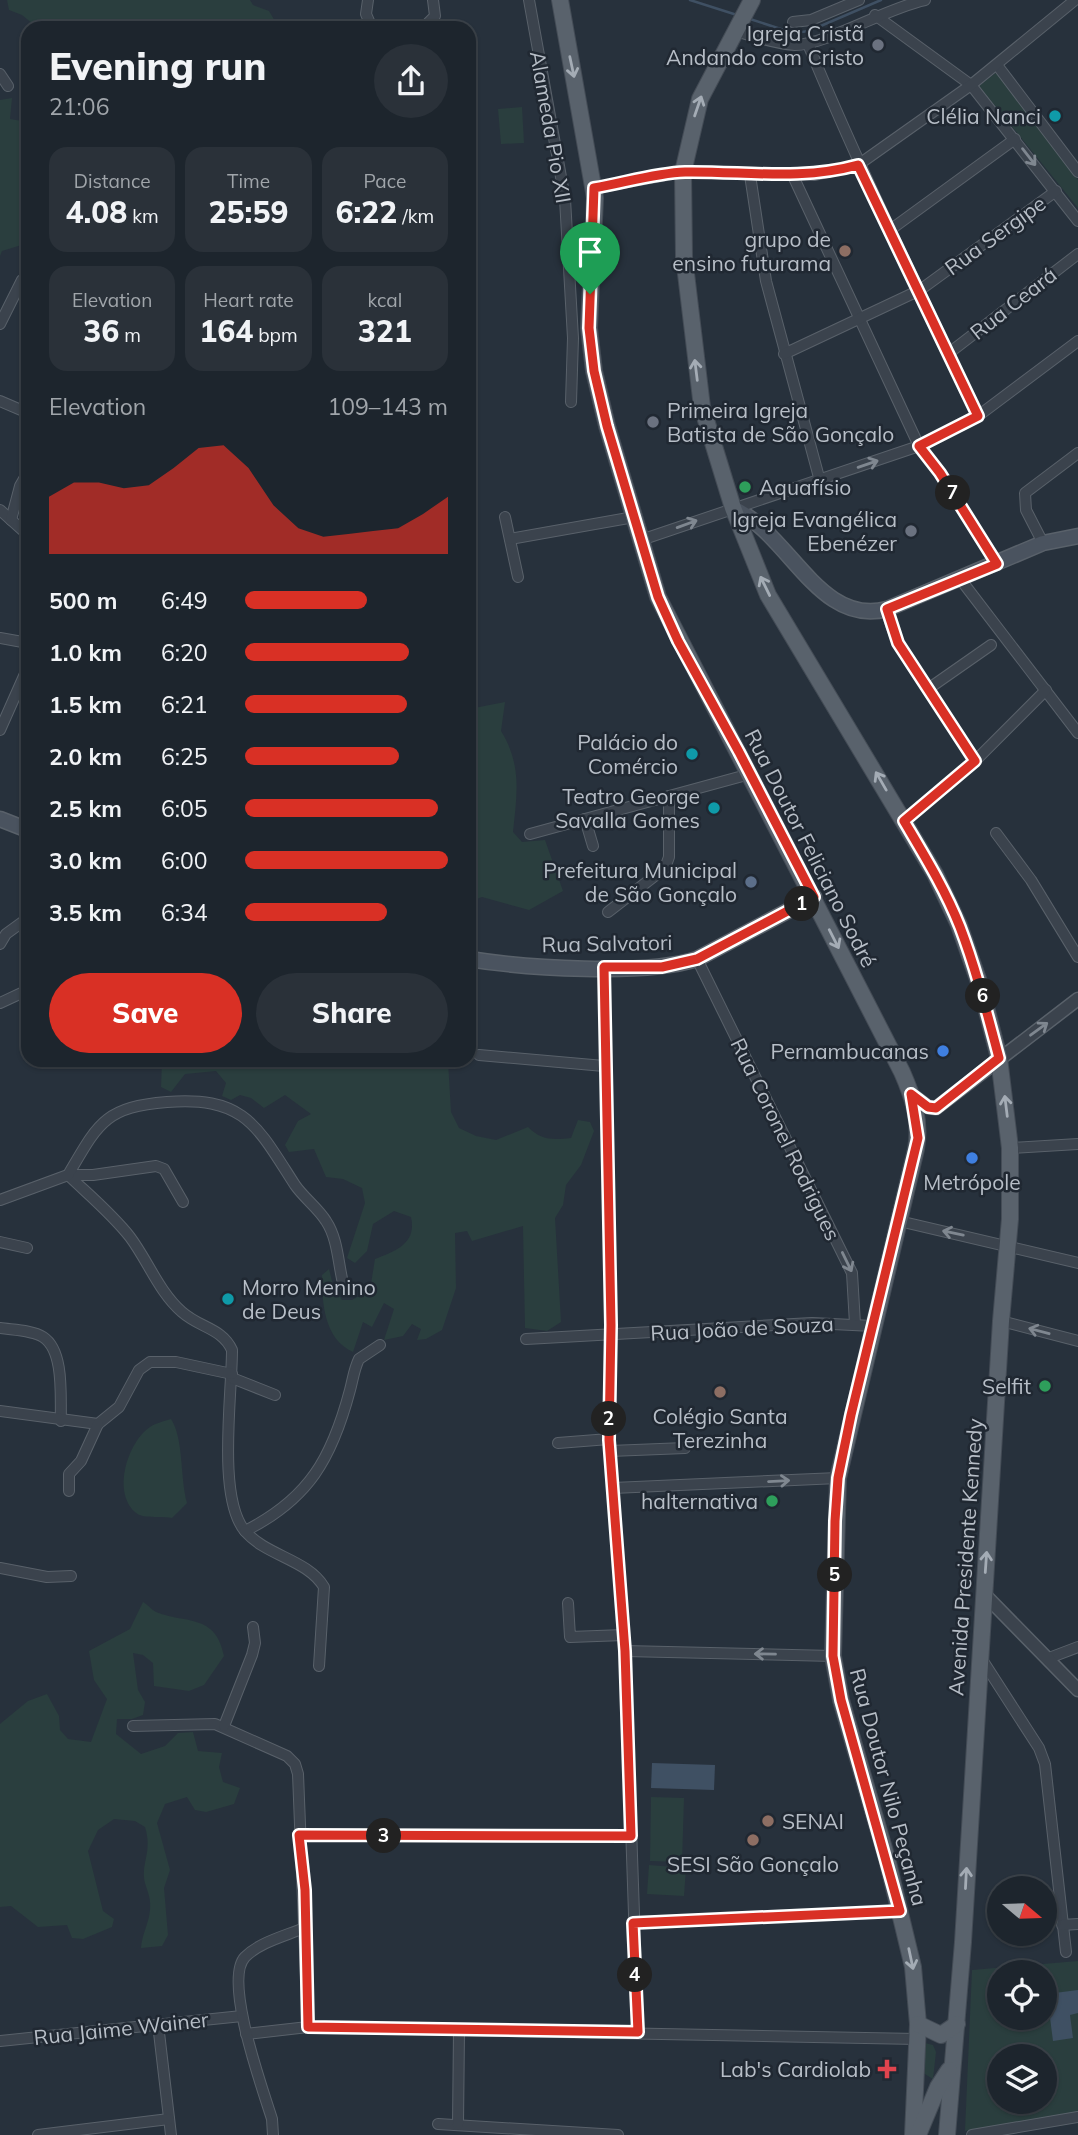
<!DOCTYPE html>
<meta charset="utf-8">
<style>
body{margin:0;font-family:Mulish,sans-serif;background:#2a3139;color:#f1f3f6;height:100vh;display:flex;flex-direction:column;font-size:26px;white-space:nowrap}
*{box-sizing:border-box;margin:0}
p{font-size:23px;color:#a0a5aa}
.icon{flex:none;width:38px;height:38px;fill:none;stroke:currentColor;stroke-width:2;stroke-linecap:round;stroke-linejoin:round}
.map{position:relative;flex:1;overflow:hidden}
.details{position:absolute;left:21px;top:21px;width:455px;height:1046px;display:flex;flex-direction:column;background:#1d252d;border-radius:21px;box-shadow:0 2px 5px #0004,0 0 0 2px #3b4249}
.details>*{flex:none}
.needle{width:46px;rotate:109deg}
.tools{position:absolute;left:987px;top:1876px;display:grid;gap:14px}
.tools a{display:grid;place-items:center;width:70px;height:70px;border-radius:50%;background:#1d252d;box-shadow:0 2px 5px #0004,0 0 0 2px #3b4249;font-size:35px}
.pin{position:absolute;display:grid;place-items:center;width:60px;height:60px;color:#fff;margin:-72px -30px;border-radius:50% 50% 50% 0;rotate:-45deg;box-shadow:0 0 7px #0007}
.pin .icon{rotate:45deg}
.km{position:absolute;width:35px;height:35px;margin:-18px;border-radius:50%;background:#222;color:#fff;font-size:19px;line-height:35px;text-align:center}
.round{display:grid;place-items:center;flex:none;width:74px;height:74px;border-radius:37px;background:#2a3139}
.summary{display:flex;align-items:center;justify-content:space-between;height:119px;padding:0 28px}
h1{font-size:38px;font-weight:800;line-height:52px}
.figures{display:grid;grid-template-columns:repeat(3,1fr);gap:10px;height:119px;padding:7px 28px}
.figures div{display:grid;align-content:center;border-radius:18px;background:#2a3139;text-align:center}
.figures b{font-size:30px;font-weight:800}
.figures small{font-size:19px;font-weight:400}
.figures p{font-size:19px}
.chart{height:196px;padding:14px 28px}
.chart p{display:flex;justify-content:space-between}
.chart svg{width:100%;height:126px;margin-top:7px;fill:#d93025;opacity:.7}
.primary-button{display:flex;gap:14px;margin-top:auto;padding:14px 28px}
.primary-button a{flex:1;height:80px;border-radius:42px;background:#d93025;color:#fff;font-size:28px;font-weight:800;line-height:80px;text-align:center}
.primary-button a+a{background:#2a3139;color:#f1f3f6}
ul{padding:0 28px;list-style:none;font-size:23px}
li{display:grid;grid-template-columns:112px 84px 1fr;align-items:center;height:52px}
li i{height:18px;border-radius:9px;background:#d93025}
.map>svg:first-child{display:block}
.green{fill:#2a3e3e;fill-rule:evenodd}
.water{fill:#3f5063}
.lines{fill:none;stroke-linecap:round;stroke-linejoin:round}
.stream{stroke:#3f5063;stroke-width:2.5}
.minor-casing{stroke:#59616a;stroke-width:12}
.tertiary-casing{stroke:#59616a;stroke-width:15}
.secondary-casing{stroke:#59616a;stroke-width:17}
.primary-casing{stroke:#444c56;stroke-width:18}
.minor{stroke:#3b434d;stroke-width:10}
.tertiary{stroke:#3b434d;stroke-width:12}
.secondary{stroke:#4a535f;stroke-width:14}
.primary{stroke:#59626c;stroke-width:16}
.oneway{stroke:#a4acb5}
.oneway2{stroke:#7f8790}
.route-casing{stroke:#fff;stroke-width:14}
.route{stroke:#d93025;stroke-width:9}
.worship-dot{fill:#6b7280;stroke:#202832;stroke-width:2.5}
.culture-dot{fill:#0f9aa8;stroke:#202832;stroke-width:2.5}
.education-dot{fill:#8d6e63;stroke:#202832;stroke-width:2.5}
.leisure-dot{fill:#2e9e5b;stroke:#202832;stroke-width:2.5}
.service-dot{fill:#5c6f8a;stroke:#202832;stroke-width:2.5}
.shop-dot{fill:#3f7fe0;stroke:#202832;stroke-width:2.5}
.health-dot{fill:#e0444e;stroke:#202832;stroke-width:2.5}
.labels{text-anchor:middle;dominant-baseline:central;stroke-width:5;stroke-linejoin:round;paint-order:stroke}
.poi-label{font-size:21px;fill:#b7bec7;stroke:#202832;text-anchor:end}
.street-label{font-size:21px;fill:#b7bec7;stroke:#202832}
</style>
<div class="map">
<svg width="1078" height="2135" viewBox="0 0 1078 2135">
<rect width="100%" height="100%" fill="#27313c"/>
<g class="green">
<path d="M7,0H250L253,5L269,11L279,28H38L22,15L9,10Z"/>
<path d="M997,72L1078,180V208L979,86Z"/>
<path d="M12,98L10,119L28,122V243L2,251L0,256V100Z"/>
<path d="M522,107L524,143L501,144L498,109Z"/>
<path d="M505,702L501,731C522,765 517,794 513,832L522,842L545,840L563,891L529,910L482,897L469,902V709Z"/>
<path d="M162,1061H448L451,1112L459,1128L476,1136L496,1140L528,1127C541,1140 552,1140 571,1138L578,1120L590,1122L594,1131L581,1165L566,1185L563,1205L555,1218L561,1322L547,1331L525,1328L523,1226L472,1241L467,1231L455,1233L456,1288L442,1330L426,1339L417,1340L421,1329L412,1324L403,1336L384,1340L394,1309L384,1303L372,1327L363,1322L353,1352C324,1339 322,1303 322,1275L329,1269L333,1285L342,1300H352L370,1290L375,1259C396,1251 417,1243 411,1217L394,1211L373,1224L367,1251L355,1263L347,1258L365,1203L362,1188L343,1179L326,1177L314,1149L289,1152L285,1145L298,1121L311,1114L285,1095L264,1108L251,1098L240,1095L231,1100L222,1096L226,1083L216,1071L185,1074L171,1092L161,1087Z"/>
<path d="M171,1419C184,1439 180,1478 187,1503L172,1518C160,1515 143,1520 135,1512C112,1491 128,1442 150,1427C156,1423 165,1421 171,1419Z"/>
<path d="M143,1602C147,1604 152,1610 156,1612C185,1624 216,1613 224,1656L204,1685L189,1691L154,1686L153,1663L143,1655L133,1653L138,1690L145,1702L143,1715L132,1719H117L116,1734L141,1754L165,1746L178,1733L193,1732L198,1751L222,1753L219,1767L223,1782L240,1788L234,1804L206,1812L195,1810L187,1797L165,1804L157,1823L170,1870L164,1888L168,1935L162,1946L141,1948C142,1934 149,1923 150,1910C151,1898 148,1893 145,1883C140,1864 153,1852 145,1827L135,1821L114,1819L98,1830L88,1851L103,1911L114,1919L112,1927L83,1939L72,1938L67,1925L38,1927L11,1906L0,1907V1724L28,1701L47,1694L59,1716L60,1730L68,1739L91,1742L107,1699L94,1680L89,1651L130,1629Z"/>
<path d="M651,1797L684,1798L682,1862L650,1861Z"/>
<path d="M649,1865L686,1868L684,1896L647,1894Z"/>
<path d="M1078,1961V2135L1077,2113L965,2131L972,1970ZM999,1972H1045V2018H999ZM999,2056H1045V2102H999Z"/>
<path d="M925,2043L933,2045L936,2052L933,2079L920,2071Z"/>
</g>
<g class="water">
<path d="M652,1763L715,1765L714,1790L651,1788Z"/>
<path d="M1078,1990V2013L1070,2015L1073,2038L1053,2041L1047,1994Z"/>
</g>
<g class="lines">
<g class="stream">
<path d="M690,0L737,15"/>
<path d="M750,19L793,33L809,31L881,0"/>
</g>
<defs>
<g id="minor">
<path d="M368,0L366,14L372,28"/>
<path d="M529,0L565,199L573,338L571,402"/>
<path d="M875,15L971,85L1078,221"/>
<path d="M793,22L811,20L859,0"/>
<path d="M423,28L435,16L433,0"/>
<path d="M735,31C754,36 775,44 795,45C826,45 886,8 925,0"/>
<path d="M808,44C860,170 920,292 978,416"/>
<path d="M997,65L1078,172"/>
<path d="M0,74L8,86"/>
<path d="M750,175L766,281L820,481"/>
<path d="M793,176L919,446L940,473L997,564"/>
<path d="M594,188L683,172L815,175L858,165L971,85L1075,0"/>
<path d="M890,230L1015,139"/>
<path d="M0,324L22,280L28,277"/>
<path d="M949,353L1078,254"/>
<path d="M784,354L920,290L1056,191"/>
<path d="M0,401L28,413"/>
<path d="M0,510L28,535"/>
<path d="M505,517L518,577"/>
<path d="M11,520L20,486L28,472"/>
<path d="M510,539L634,517"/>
<path d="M641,540L919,446L978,416L1078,341"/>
<path d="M1043,543L1026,510L1025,493L1078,453"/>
<path d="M961,580L1078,733"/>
<path d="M887,609C892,640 911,663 928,689"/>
<path d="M0,638L28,643"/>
<path d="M0,730L28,667"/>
<path d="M975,761L1046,690"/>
<path d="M585,819L593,846"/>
<path d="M904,821L975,761L928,689L991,645"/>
<path d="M996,833L1031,880L1078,957"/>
<path d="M530,834L750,774"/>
<path d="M608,912L665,868L669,857V796"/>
<path d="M0,944L6,934L28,918"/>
<path d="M697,959L852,1273L855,1324"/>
<path d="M604,967L611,1325L609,1439L625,1651L638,2031"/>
<path d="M0,1003L28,990"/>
<path d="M479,1055L604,1066"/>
<path d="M1010,1148L1078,1144"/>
<path d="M68,1175C89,1195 112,1214 130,1237C148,1261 159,1292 182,1312C200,1328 222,1328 232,1350C232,1395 217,1498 245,1531C309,1499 332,1458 350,1390C353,1379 354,1369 359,1359L380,1345"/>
<path d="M68,1175H93L156,1166L164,1169L183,1202"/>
<path d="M0,1200L68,1175C98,1124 104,1107 167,1102C245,1096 257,1126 295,1185C304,1198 318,1208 326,1221C338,1239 338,1263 343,1283"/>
<path d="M899,1221L1078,1263"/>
<path d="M0,1242L27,1248"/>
<path d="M1001,1321L1078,1341"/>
<path d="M0,1328C13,1330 32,1330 43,1337C65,1351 60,1399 61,1421"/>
<path d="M526,1339L812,1323L873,1326"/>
<path d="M232,1378L275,1395"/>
<path d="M0,1411L98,1424L119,1407L139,1370L150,1362H176L232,1374"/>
<path d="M558,1443L609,1439"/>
<path d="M610,1451L685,1448"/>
<path d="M613,1488L838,1478"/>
<path d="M69,1491V1474L81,1461L98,1424"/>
<path d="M245,1531C266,1556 307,1559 324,1587L319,1666"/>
<path d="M0,1568L47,1577L71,1576"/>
<path d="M568,1603L570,1637L624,1635"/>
<path d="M625,1651L833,1656"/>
<path d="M981,1658L1039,1748L1045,1764L1066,1952"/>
<path d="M1049,1658L1078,1647"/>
<path d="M133,1726L215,1724L287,1756L295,1764L298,1774L308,2027"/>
<path d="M224,1726L252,1655L255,1643L253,1627"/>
<path d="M298,1835L631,1836"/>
<path d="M633,1923L900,1911"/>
<path d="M1062,1925L1078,1924"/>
<path d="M158,2024L171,2135"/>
<path d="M246,2034L308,2027L917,2039"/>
<path d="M0,2041L242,2016"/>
<path d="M438,2124L618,2135"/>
<path d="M458,2125L459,2031"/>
<path d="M38,2135L169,2119"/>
<path d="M273,2135L272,2119C263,2090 223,1980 245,1957C260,1942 285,1936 304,1928"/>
<path d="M972,2135L1078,2117"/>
</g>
<g id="tertiary">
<path d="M911,1094L928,1107L936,1108L1078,999"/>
<path d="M984,1594L1078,1690"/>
</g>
<g id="secondary">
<path d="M733,508C790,534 819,627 887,609L1043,543L1078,536"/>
<path d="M0,819L28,830"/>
<path d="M469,959C525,968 645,976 697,959L814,897"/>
</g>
<g id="primary">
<path d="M560,0L595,198L589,328L594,371L607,426L658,597L902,1072C913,1097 921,1121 916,1149L838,1478L833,1656L841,1700L887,1859L913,1967L918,2024L913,2135"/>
<path d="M752,0L700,99L683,172L684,257L702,407L733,508L768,595L935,874L959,925L981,988L999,1058L1010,1148V1219L1001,1321L963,1942L947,2135"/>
<path d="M918,2024L941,2035L957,2024"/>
<path d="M918,2135L938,2087L949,2070"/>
</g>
</defs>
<use href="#minor" class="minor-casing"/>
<use href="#tertiary" class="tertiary-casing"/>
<use href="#secondary" class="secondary-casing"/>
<use href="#primary" class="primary-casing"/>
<use href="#minor" class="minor"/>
<use href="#tertiary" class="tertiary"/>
<use href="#secondary" class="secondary"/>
<use href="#primary" class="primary"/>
</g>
<defs><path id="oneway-shaft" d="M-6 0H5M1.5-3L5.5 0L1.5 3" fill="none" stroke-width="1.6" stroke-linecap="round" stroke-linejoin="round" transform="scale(1.75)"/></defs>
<g class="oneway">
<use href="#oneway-shaft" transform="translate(572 67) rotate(78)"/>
<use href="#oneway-shaft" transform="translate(698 106) rotate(-71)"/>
<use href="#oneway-shaft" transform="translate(696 370) rotate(-97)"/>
<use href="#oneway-shaft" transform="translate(765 586) rotate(-116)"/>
<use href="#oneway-shaft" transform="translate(881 781) rotate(-120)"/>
<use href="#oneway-shaft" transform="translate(834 939) rotate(63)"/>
<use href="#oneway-shaft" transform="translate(1006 1106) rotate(-97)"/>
<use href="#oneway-shaft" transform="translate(986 1562) rotate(-86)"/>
<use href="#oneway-shaft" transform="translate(966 1878) rotate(-87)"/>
<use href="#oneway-shaft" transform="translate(911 1959) rotate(78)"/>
</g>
<g class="oneway2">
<use href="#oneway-shaft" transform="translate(1029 157) rotate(52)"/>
<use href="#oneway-shaft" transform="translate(868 464) rotate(-19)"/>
<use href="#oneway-shaft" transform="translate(687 524) rotate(-20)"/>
<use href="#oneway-shaft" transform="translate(1039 1029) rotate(-36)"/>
<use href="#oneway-shaft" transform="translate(953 1233) rotate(-168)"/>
<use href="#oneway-shaft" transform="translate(847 1262) rotate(64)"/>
<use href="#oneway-shaft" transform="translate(1039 1331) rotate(-165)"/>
<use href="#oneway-shaft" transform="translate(779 1481) rotate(-3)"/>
<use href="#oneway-shaft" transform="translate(765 1654) rotate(-179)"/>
</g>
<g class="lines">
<defs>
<path id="route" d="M858,165L978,416L919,446L940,473L997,564L887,609L898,643L975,761L904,821C924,855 945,889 960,927C976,969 987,1013 999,1058L936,1108L928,1107L911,1094L918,1138L851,1415L838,1478L835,1521L833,1656L841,1700L900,1911L633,1923L638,2032L308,2027L305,1890L299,1835L631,1836L625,1651L609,1440L611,1325L604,967H662L697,959L814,897L739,752L678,641L658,597L607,426L594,371L589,328L594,188C624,183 655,173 685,172C744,171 800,181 858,165Z"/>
</defs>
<use href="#route" class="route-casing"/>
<use href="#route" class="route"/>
</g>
<g class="worship-dot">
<circle cx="878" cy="45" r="7"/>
<circle cx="653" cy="422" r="7"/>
<circle cx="911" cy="531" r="7"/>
</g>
<g class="culture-dot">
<circle cx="1055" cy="116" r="7"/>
<circle cx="692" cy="754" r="7"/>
<circle cx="714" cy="808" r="7"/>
<circle cx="228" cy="1299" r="7"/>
</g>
<g class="education-dot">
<circle cx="845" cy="251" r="7"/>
<circle cx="720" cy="1392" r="7"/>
<circle cx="768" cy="1821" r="7"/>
<circle cx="753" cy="1840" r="7"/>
</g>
<g class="leisure-dot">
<circle cx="745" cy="487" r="7"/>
<circle cx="1045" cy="1386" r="7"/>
<circle cx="772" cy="1501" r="7"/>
</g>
<circle class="service-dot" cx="751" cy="882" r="7"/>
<g class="shop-dot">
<circle cx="943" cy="1051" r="7"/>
<circle cx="972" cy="1158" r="7"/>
</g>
<path class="health-dot" d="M883.5 2058.5h7v7h7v7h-7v7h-7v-7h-7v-7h7z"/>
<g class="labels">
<g class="poi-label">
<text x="864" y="33">Igreja Cristã<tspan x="864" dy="24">Andando com Cristo</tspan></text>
<text x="1041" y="116">Clélia Nanci</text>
<text x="831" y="239">grupo de<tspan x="831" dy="24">ensino futurama</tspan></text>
<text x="667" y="410" text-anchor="start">Primeira Igreja<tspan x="667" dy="24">Batista de São Gonçalo</tspan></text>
<text x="759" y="487" text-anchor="start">Aquafísio</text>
<text x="897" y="519">Igreja Evangélica<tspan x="897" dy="24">Ebenézer</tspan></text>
<text x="678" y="742">Palácio do<tspan x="678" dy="24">Comércio</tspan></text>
<text x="700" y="796">Teatro George<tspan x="700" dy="24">Savalla Gomes</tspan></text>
<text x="737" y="870">Prefeitura Municipal<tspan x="737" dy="24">de São Gonçalo</tspan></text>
<text x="929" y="1051">Pernambucanas</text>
<text x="972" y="1182" text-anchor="middle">Metrópole</text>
<text x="242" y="1287" text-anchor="start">Morro Menino<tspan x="242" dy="24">de Deus</tspan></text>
<text x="1031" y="1386">Selfit</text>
<text x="720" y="1416" text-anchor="middle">Colégio Santa<tspan x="720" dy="24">Terezinha</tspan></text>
<text x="758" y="1501">halternativa</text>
<text x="782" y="1821" text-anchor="start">SENAI</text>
<text x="753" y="1864" text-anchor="middle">SESI São Gonçalo</text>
<text x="871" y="2069">Lab's Cardiolab</text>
</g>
<g class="street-label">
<text transform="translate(551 127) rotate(80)">Alameda Pio XII</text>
<text transform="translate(995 235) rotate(-36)">Rua Sergipe</text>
<text transform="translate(1013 303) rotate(-38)">Rua Ceará</text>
<text transform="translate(811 848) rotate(63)">Rua Doutor Feliciano Sodré</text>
<text transform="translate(607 943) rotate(-1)">Rua Salvatori</text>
<text transform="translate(786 1139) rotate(64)">Rua Coronel Rodrigues</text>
<text transform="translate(742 1328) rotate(-3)">Rua João de Souza</text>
<text transform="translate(965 1557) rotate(-86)">Avenida Presidente Kennedy</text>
<text transform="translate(889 1787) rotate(75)">Rua Doutor Nilo Peçanha</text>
<text transform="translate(121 2028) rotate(-6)">Rua Jaime Wainer</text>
</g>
</g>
</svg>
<div class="tools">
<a><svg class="needle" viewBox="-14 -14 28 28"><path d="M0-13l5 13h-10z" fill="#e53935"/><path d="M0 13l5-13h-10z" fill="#a0a5aa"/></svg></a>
<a><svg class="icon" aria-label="locate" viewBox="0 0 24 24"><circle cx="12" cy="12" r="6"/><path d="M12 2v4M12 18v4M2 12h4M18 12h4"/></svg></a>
<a><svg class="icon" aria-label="layers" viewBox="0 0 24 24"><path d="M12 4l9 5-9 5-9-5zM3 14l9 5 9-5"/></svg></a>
</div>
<div class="pin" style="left:590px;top:294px;background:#1e9e55"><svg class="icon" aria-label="arrive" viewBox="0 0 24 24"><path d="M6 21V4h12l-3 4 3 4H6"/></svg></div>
<b class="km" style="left:802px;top:904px">1</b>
<b class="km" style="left:609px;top:1419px">2</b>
<b class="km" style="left:384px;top:1836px">3</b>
<b class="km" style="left:635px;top:1975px">4</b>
<b class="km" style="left:835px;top:1575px">5</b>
<b class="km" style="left:983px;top:996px">6</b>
<b class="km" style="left:953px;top:493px">7</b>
<section class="details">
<div class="summary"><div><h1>Evening run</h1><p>21:06</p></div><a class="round"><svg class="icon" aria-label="share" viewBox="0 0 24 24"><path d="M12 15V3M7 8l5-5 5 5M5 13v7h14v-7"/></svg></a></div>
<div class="figures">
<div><p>Distance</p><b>4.08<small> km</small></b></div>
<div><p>Time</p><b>25:59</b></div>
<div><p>Pace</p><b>6:22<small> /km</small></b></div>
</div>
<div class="figures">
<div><p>Elevation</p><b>36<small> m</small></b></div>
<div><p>Heart rate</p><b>164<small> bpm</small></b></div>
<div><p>kcal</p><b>321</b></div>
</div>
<div class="chart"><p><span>Elevation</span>109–143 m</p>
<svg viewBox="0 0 160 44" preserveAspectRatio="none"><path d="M0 44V24L10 19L20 19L30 21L40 20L50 14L60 7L70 6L80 14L90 27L100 35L110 38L120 37L130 36L140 35L150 30L160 24V44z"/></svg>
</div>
<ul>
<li><b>500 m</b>6:49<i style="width:60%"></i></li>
<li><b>1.0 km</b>6:20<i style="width:81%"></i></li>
<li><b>1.5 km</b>6:21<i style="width:80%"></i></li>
<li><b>2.0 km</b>6:25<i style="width:76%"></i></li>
<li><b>2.5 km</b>6:05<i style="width:95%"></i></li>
<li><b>3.0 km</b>6:00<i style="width:100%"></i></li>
<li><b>3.5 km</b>6:34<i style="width:70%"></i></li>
</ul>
<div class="primary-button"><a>Save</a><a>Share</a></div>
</section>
</div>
